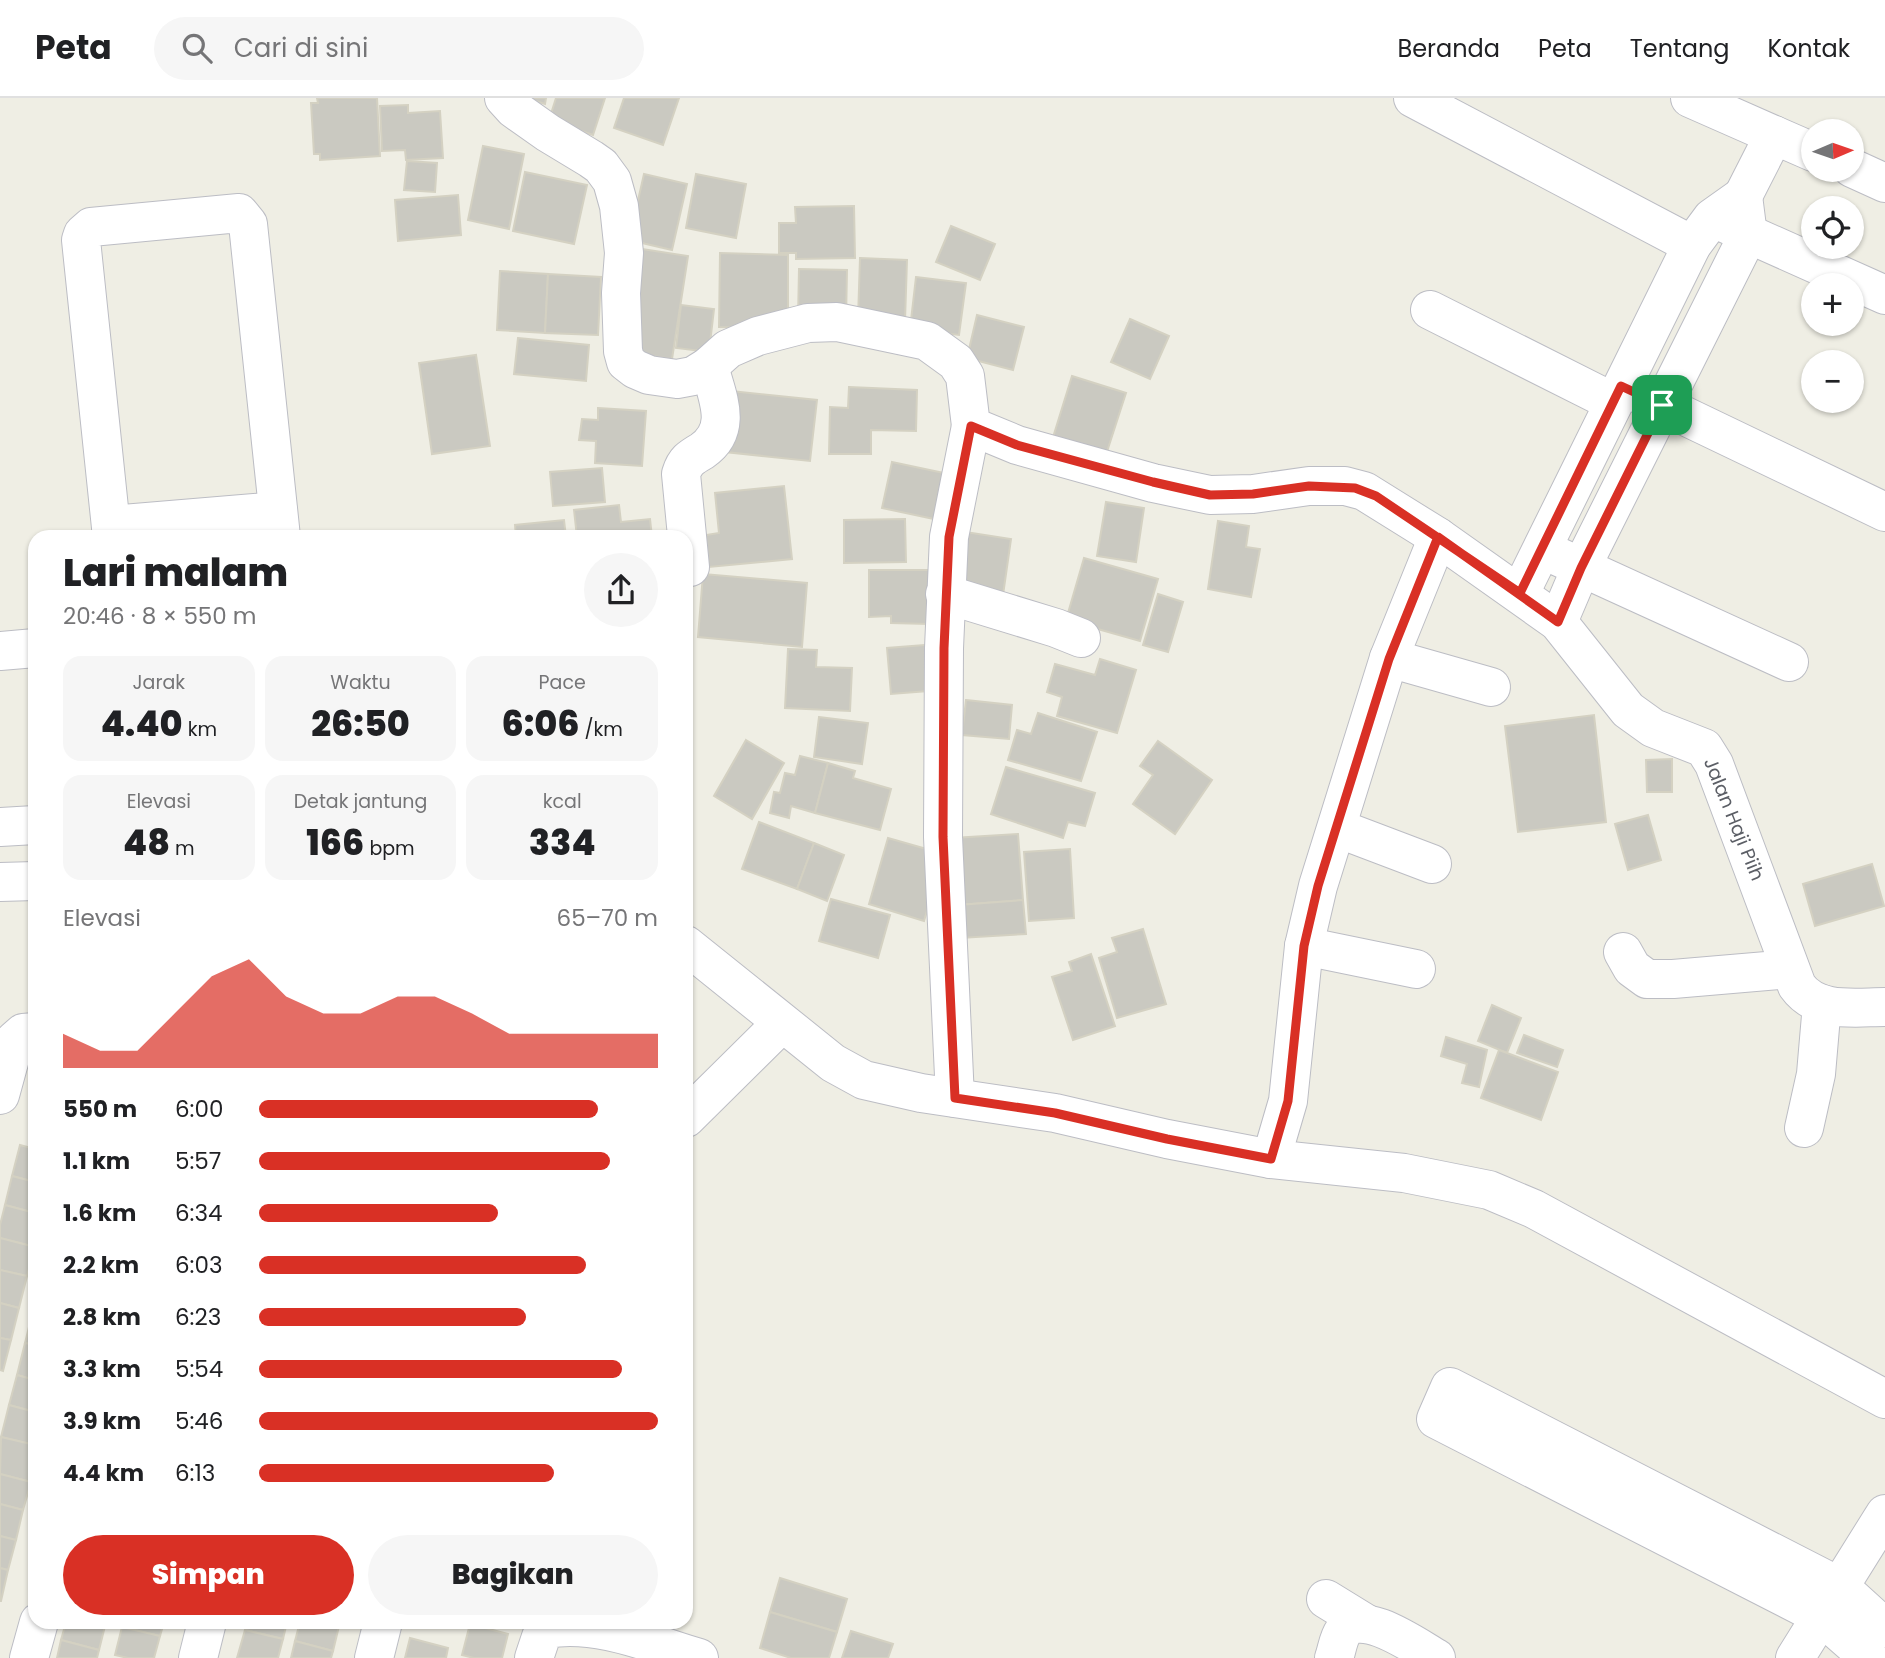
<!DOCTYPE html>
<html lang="id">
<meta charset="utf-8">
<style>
body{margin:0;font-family:Poppins,sans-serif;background:#f6f6f6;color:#202124;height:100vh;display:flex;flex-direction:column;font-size:26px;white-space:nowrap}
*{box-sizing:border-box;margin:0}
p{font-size:23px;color:#757577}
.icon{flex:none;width:38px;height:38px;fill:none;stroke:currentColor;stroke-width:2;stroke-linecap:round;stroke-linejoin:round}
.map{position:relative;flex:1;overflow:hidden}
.side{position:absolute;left:28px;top:432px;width:665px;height:1099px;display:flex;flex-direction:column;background:#fff;border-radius:21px;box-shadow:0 2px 5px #0004}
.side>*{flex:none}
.needle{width:46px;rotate:88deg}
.tools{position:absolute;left:1801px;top:21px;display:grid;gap:14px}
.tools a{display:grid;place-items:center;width:63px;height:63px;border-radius:50%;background:#fff;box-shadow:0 2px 5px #0004;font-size:35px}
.pin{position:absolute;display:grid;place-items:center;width:60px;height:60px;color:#fff;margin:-30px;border-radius:14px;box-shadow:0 4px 10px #0006}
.round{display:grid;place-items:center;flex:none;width:74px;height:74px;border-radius:37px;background:#f6f6f6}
.headline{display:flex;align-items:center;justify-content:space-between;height:119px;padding:0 35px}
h1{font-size:38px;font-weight:800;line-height:52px}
.stats{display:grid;grid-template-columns:repeat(3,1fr);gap:10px;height:119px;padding:7px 35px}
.stats div{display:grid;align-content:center;border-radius:18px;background:#f6f6f6;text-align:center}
.stats b{font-size:35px;font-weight:800}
.stats small{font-size:19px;font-weight:400}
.stats p{font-size:19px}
.chart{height:196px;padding:14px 35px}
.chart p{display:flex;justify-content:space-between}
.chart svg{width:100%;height:126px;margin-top:7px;fill:#d93025;opacity:.7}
.button{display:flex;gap:14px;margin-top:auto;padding:14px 35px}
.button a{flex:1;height:80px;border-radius:42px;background:#d93025;color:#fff;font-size:28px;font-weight:800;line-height:80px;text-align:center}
.button a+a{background:#f6f6f6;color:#202124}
ul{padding:0 35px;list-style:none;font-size:23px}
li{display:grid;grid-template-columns:112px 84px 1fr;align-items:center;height:52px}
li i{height:18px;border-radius:9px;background:#d93025}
header{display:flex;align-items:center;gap:42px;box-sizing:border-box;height:98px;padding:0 35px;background:#fff;border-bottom:2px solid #e0e0e0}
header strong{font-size:33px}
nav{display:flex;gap:38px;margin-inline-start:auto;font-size:24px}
.search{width:490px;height:63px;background:#f6f6f6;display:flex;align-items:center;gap:18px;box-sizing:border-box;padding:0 24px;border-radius:38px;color:#757577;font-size:26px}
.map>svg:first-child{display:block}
.building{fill:#cac9c1;stroke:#d4d1c2;stroke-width:2}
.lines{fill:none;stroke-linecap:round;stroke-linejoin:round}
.minor-casing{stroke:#bcbdc4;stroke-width:40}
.minor{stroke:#fff;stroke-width:38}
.route-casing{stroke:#fff;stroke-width:14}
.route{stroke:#d93025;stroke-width:9}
.labels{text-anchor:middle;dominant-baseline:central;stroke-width:6;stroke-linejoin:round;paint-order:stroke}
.street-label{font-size:19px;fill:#5c5f66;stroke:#fff}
</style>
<header>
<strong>Peta</strong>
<div class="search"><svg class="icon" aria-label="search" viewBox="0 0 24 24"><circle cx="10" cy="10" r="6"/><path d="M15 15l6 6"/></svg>Cari di sini</div>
<nav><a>Beranda</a><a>Peta</a><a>Tentang</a><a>Kontak</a></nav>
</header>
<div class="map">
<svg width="1885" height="1560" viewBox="0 0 1885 1560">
<rect width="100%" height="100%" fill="#efeee4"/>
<g class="building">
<path d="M317,0H377L380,58L320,62V56H314L311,5H318Z"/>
<path d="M526,0H546L545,6Z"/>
<path d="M556,0H605L593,37L549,22Z"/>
<path d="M624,0H679L663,47L614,30Z"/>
<path d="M408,7V15L440,13L443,60L406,62L405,52L382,53L380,8Z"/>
<path d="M483,48L524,56L509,131L468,122Z"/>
<path d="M407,63L437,65L435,94L404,92Z"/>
<path d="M525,74L587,87L574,146L513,133Z"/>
<path d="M644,76L687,86L672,152L629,142Z"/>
<path d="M696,76L746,86L736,140L686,130Z"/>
<path d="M458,97L461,137L398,143L395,102Z"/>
<path d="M854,108L855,160L796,161V155H779V125H796L795,109Z"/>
<path d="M951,128L995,146L980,182L936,164Z"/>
<path d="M642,151L688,158L672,261L626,254Z"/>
<path d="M720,155L788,157V230L719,229Z"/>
<path d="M860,160L907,162L905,223L858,221Z"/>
<path d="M799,171L847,172L846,222L798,221Z"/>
<path d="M500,173L548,176L545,235L497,232Z"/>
<path d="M548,176L601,179L598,237L545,235Z"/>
<path d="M916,179L966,185L959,237L910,231Z"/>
<path d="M681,207L714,211L709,254L676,250Z"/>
<path d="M977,217L1024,229L1013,272L967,260Z"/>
<path d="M1130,221L1169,238L1150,281L1111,264Z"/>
<path d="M518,240L589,247L586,283L514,276Z"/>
<path d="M476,257L490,348L432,356L419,265Z"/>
<path d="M1072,278L1126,295L1103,366L1050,349Z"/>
<path d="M849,289L917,292L916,333L871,332V356H829L830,309L848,310Z"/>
<path d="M731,293L817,302L810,363L725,354Z"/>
<path d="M598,310L646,313L642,368L595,365L596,343L579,342L582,321L598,322Z"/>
<path d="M892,364L944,375L934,421L882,410Z"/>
<path d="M602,370L605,404L553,408L550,374Z"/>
<path d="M784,388L792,461L709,469L706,437L719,435L715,395Z"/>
<path d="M1106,404L1144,410L1136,464L1097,458Z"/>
<path d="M619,407L621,424L650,421L652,439H577L574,412Z"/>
<path d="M905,421L906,464L844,465V422Z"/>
<path d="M564,422L566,439H516L515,427Z"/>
<path d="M1218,423L1249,428L1246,449L1260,451L1251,499L1208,491Z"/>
<path d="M959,433L1011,441L1003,497L950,489Z"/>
<path d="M1084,460L1158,481L1140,543L1066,522Z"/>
<path d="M869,472H929V526L891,525V518L869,519Z"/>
<path d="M703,476L807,485L802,549L698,539Z"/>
<path d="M1158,496L1183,504L1168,554L1143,547Z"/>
<path d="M937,546L941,592L891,596L887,550Z"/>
<path d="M788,551L817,552L816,569L852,570L850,613L785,610Z"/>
<path d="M1100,561L1136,572L1117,635L1057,618L1062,599L1047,594L1055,566L1095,577Z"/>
<path d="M966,602L1012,607L1009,641L962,637Z"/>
<path d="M1038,615L1097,634L1081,683L1008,662L1017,632L1031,636Z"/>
<path d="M1594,617L1606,724L1518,734L1505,628Z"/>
<path d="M819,619L868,625L862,666L814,659Z"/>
<path d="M746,642L784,665L752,721L714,698Z"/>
<path d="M1158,643L1212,682L1175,736L1133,706L1153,677L1140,668Z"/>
<path d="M800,658L828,665L815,715L791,708L789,720L770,715L774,694L780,695L785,675L795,677Z"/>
<path d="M1672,661V694H1647L1646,662Z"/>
<path d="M828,665L855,673L853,680L891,691L880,732L815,715Z"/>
<path d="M1006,669L1095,695L1085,728L1068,724L1063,740L991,716Z"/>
<path d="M1648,717L1661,762L1628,772L1615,726Z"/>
<path d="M759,724L814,745L797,791L742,771Z"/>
<path d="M1018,736L1023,802L958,807L953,740Z"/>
<path d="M888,740L944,756L924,823L869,806Z"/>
<path d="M814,745L844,757L827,803L797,791Z"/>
<path d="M1070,751L1074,820L1029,823L1024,754Z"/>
<path d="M1872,766L1884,808L1815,828L1803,786Z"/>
<path d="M831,801L890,817L878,860L819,843Z"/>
<path d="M1023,802L1026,836L960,840L958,807Z"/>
<path d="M1143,831L1166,906L1117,920L1099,860L1117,854L1112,840Z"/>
<path d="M1091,856L1115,928L1073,942L1052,879L1072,873L1069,864Z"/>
<path d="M1492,907L1521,920L1507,955L1478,943Z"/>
<path d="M1524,937L1563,952L1557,969L1517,955Z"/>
<path d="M1446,939L1487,952L1479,989L1462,985L1467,966L1441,958Z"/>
<path d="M1499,952L1558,974L1541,1022L1481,1000Z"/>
<path d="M20,1047L35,1051V1084L12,1078Z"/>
<path d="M12,1078L35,1084V1115L5,1107Z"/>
<path d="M5,1107L35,1115V1149L0,1140V1127Z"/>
<path d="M0,1140L35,1149L27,1178L0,1172Z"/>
<path d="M0,1172L27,1178L19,1210L0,1205Z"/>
<path d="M0,1205L19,1210L11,1242L0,1240Z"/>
<path d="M33,1213L35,1214V1247L25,1245Z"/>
<path d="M0,1240L11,1242L3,1273L0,1272Z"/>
<path d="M25,1245L35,1247V1282L17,1277Z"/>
<path d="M17,1277L35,1282V1314L9,1307Z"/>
<path d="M9,1307L35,1314V1347L1,1339Z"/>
<path d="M1,1339L35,1347V1366L31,1384L0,1376Z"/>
<path d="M0,1376L31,1384L23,1412L0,1406Z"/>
<path d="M0,1406L23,1412L16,1442L0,1438Z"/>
<path d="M0,1438L16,1442L8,1472L0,1470Z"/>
<path d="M0,1470L8,1472L1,1503H0Z"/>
<path d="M780,1480L847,1501L837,1534L770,1514Z"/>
<path d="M770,1514L837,1534L829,1560H791L760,1550Z"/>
<path d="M66,1524H106L99,1552L61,1542Z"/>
<path d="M123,1524H164L160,1538L122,1529Z"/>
<path d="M247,1524H287L283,1541L245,1532Z"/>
<path d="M300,1524H340L333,1553L295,1543Z"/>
<path d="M470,1526L508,1536L502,1560H474L462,1557Z"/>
<path d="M122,1529L160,1538L154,1560H128L115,1557Z"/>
<path d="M245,1532L283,1541L278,1560H237Z"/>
<path d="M851,1533L893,1546L888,1560H842Z"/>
<path d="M410,1540L448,1550L446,1560H405Z"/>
<path d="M61,1542L99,1552L97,1560H57Z"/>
<path d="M295,1543L333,1553L331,1560H291Z"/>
</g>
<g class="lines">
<defs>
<g id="minor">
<path d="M504,0L514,11L548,35L591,61L601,68L612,83L619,108L624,155L621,195L623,253L626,264L635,271L649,277L677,281L693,278L709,268L728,251L758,238L808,225L837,224L927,243L956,264L965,278L971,328L1017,347L1153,385L1210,397L1253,396L1309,388H1345L1364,393L1438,439L1558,524L1628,612L1653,630L1704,650L1714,666L1797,888C1817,916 1855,909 1885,909"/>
<path d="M1413,0L1692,147"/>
<path d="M1690,0L1774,37"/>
<path d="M1852,70L1885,85"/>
<path d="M1743,98L1774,37L1813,54"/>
<path d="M1724,125L1885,197"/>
<path d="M1430,212L1613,304"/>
<path d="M1639,296L1885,414"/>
<path d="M111,427L278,413"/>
<path d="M112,439L81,142L83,136L91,129L239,115L248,126L281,439"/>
<path d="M1559,459L1789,564"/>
<path d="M690,469L681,376C685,363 690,360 702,353C734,331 717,299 709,268"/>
<path d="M1520,495L1692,147L1712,120L1743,98"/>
<path d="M945,496L1056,530L1081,540"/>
<path d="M1558,524L1581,470L1748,137L1743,98"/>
<path d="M0,553L35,550"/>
<path d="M1389,560L1491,589"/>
<path d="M0,729L35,727"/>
<path d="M1337,730L1432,766"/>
<path d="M0,784L35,783"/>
<path d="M686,847L833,965L864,982L921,995L1055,1015L1167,1041L1271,1061L1404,1075L1489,1092L1534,1111L1885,1301"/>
<path d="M1304,848L1416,871"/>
<path d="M1623,854L1632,870L1647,881H1673L1790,871"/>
<path d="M0,997L15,942L23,935L35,934"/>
<path d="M955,1000L943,739L944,550L949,439L971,328"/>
<path d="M686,1020L782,925"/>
<path d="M1804,1030L1816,976L1822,906"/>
<path d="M1271,1061L1288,1003L1304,848L1318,788L1389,560L1438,439"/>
<path d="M1326,1501L1365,1525"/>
<path d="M29,1560L39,1524"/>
<path d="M198,1560L207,1524"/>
<path d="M374,1560L383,1524"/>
<path d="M534,1560L541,1539L547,1531C597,1522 652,1546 699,1560"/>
<path d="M1334,1560C1337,1552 1338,1541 1343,1534C1360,1508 1418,1550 1436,1560"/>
<path d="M1795,1560L1885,1416"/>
<path d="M1869,1560L1821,1518L1436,1321L1450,1289L1840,1489L1885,1530"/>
</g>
</defs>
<use href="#minor" class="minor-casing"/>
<use href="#minor" class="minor"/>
</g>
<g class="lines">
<defs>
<path id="route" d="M1662,307L1621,288L1520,495L1376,398L1355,390L1309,388L1253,396L1210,397L1153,384L1017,347L971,328L949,439L944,550L943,739L955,1000L1055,1015L1167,1041L1271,1061L1288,1003L1304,848L1318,788L1389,561L1438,439L1558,524L1581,470L1662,307"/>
</defs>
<use href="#route" class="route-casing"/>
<use href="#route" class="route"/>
</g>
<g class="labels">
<g class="street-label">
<text transform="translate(1734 721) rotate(68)">Jalan Haji Piih</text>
</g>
</g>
</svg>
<div class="tools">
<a><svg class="needle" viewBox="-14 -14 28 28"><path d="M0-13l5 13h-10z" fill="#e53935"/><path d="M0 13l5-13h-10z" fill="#757577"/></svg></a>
<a><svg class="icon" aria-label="locate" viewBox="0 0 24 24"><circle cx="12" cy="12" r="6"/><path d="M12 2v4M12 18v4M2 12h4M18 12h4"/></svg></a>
<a>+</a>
<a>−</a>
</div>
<div class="pin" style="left:1662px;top:307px;background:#1e9e55"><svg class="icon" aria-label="arrive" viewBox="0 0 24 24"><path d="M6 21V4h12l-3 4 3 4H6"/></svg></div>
<section class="side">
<div class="headline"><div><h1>Lari malam</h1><p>20:46 · 8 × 550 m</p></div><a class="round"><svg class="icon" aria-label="share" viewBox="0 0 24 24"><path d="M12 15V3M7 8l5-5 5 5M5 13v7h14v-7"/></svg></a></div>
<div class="stats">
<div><p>Jarak</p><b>4.40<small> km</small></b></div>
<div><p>Waktu</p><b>26:50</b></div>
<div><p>Pace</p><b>6:06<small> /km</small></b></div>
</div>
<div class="stats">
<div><p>Elevasi</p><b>48<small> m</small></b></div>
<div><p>Detak jantung</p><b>166<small> bpm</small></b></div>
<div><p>kcal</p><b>334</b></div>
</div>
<div class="chart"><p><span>Elevasi</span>65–70 m</p>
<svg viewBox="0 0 160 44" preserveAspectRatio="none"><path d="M0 44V32L10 38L20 38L30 25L40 12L50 6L60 19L70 25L80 25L90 19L100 19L110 25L120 32L130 32L140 32L150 32L160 32V44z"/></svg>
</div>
<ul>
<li><b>550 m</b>6:00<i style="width:85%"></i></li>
<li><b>1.1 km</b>5:57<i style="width:88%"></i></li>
<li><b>1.6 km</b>6:34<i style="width:60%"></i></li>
<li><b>2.2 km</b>6:03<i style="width:82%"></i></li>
<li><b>2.8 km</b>6:23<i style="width:67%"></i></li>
<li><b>3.3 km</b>5:54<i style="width:91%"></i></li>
<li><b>3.9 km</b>5:46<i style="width:100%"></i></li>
<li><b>4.4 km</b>6:13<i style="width:74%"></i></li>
</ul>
<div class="button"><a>Simpan</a><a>Bagikan</a></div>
</section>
</div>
